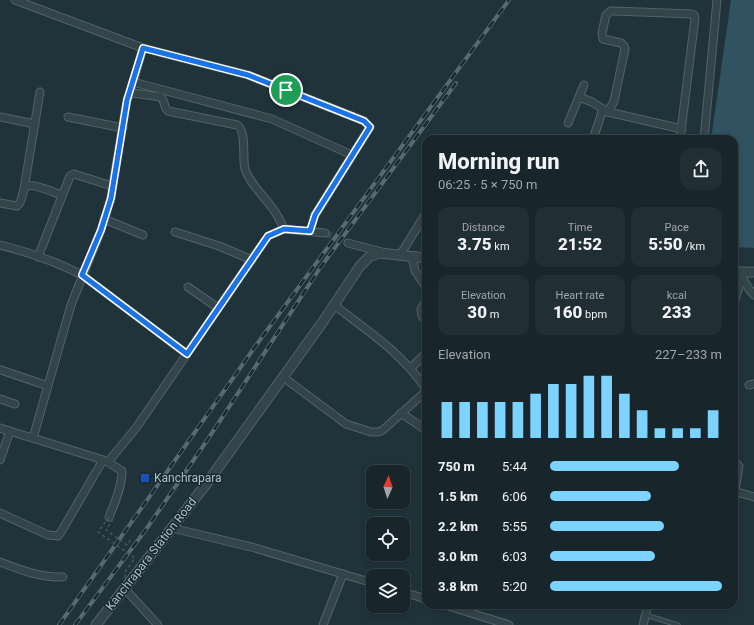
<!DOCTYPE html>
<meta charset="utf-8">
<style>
body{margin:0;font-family:Roboto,sans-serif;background:#212e34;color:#f1f3f6;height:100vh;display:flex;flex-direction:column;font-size:15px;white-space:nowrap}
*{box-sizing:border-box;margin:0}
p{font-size:13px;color:#9fa5a9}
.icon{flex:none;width:22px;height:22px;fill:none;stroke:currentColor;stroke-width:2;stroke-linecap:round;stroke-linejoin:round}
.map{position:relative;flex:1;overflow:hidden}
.panel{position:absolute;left:422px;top:135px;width:316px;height:474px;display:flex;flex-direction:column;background:#18262c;border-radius:12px;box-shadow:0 2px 6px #0003,0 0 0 1px #364348}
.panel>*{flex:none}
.needle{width:26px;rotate:3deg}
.buttons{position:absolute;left:366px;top:465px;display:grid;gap:8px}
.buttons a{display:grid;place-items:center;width:44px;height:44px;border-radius:8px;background:#18262c;box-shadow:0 2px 6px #0003,0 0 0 1px #364348;font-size:20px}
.pin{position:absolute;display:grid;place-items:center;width:34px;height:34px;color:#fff;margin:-17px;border:2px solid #fff;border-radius:50%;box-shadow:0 1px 4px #0007}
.round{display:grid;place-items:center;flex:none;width:42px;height:42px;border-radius:12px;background:#212e34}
.headline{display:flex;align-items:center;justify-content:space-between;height:68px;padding:0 16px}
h1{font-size:22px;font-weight:800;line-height:30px}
.metrics{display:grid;grid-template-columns:repeat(3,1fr);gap:6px;height:68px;padding:4px 16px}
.metrics div{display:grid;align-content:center;border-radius:10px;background:#212e34;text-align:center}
.metrics b{font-size:17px;font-weight:800}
.metrics small{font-size:11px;font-weight:400}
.metrics p{font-size:11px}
.chart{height:112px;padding:8px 16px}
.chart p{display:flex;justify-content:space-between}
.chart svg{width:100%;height:72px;margin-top:4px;stroke:#7cd3ff;stroke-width:6}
ul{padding:0 16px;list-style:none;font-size:13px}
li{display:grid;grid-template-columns:64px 48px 1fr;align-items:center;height:30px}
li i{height:10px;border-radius:5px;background:#7cd3ff}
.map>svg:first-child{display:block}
.water{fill:#315261}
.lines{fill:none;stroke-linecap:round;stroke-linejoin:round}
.minor-tunnel{stroke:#354850;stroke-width:7;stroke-dasharray:7 3.5;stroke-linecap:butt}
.service-casing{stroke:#526269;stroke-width:5.5}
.minor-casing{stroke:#526269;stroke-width:9}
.tertiary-casing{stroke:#526269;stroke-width:11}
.service{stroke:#34444b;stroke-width:3.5}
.minor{stroke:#34444b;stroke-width:7}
.tertiary{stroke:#34444b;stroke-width:9}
.rail-casing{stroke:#556a73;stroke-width:4}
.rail{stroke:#192930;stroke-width:2.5;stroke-dasharray:8;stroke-linecap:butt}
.path-bridge{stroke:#425a56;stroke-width:1.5;stroke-dasharray:3 3;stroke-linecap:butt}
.route-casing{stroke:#fff;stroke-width:8}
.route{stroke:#1a73e8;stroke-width:5}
.transit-dot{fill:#1a4fb4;stroke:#192930;stroke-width:1.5}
.labels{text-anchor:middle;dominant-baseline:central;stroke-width:3;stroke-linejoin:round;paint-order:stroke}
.poi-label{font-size:12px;fill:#afbfc7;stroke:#192930;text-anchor:start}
.street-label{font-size:12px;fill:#afbfc7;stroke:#192930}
</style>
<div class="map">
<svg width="754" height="625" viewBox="0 0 754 625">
<rect width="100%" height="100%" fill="#20333b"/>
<path class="water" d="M731,0H754V248L734,247V139H711Z"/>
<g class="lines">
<path class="minor-tunnel" d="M325,233L348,243"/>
<defs>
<path id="service" d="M646,615L678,625"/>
<g id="minor">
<path d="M15,0L143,48L248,75L364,121L370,127L315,215L310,231"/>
<path d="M133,82L272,119L352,155"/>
<path d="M129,95L143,48"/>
<path d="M579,97L592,102L608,112L682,129"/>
<path d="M608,112L614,101L625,49L624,46L621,43L603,39L602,33L606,15L611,11H614L692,14L694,15L695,18L680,139"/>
<path d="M0,117L35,124"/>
<path d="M68,117L123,128"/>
<path d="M568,123L584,85"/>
<path d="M593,139L603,109"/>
<path d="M704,139L717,0"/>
<path d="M24,189L40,92"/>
<path d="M0,203L17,206C21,203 22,198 23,192C24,191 24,188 26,187C31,182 55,193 62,195"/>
<path d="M104,219L143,235"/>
<path d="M175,232L219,246L252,260"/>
<path d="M348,243L382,252"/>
<path d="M0,245C28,252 57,262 82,275L187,354"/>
<path d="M400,255L426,213"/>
<path d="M412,256L415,271L426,287"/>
<path d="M38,257L70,176L74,174L109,185L113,184L127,100L129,95L133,93L161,97C165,101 164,108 168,111L237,125C247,130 242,158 245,169C251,187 268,199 277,215C280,219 281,224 284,229"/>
<path d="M739,272L749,289L754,295"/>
<path d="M188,287L218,308"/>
<path d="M426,301L421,309L422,316L426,321"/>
<path d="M734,302L742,279"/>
<path d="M334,305C368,331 402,353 426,389"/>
<path d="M411,368L426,353"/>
<path d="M1,370L48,386"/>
<path d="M283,377L346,424L371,432H378L383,430L426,391"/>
<path d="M749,385L754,384"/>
<path d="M0,399L15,404"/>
<path d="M401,413L426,430"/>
<path d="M0,428L97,458L108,462L122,471C122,486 115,503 109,517"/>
<path d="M33,438L71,305L101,230L111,198L113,184"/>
<path d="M0,460L10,431"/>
<path d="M108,462L136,428L268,236L284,229L325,233"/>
<path d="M734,462L739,466L735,491"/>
<path d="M734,491L754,497"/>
<path d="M0,513L48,535L58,536L61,532L103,460"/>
<path d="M172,528L255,548L373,583"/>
<path d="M0,562C21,570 41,578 63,577"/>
<path d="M125,589L158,625"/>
<path d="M403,592L426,599"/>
<path d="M424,599L426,591"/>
<path d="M445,605L509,625"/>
<path d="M323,625L343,574"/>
<path d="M643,625L648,605"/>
</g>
<g id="tertiary">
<path d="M734,272H754"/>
<path d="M96,625L207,483L322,323L360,266L369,257L379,253L426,258"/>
</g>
</defs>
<use href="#service" class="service-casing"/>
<use href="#minor" class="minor-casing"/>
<use href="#tertiary" class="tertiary-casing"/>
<use href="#service" class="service"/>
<use href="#minor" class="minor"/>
<use href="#tertiary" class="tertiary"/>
<defs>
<g id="rail">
<path d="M59,625L257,344L509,0"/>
<path d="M75,625L147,528L208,439L320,268L456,83"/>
</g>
</defs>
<use href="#rail" class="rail-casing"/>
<use href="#rail" class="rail"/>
<g class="path-bridge">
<path d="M109,517L98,532L135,558L125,572V589"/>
<path d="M113,519L106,530L127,545L132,537"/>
</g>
</g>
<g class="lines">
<defs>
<path id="route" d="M143,48L248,75L364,121L370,127L315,215L310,231L284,229L268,236L187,354L82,275L101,230L111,198L127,100Z"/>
</defs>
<use href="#route" class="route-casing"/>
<use href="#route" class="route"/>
</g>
<rect class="transit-dot" x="140" y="473" width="10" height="10" rx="2"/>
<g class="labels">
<g class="poi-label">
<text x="154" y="478">Kanchrapara</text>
</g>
<g class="street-label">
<text transform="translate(151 554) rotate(-52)">Kanchrapara Station Road</text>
</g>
</g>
</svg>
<div class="buttons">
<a><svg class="needle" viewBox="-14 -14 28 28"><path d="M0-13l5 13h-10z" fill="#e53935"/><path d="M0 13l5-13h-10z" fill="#9fa5a9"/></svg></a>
<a><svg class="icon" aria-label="locate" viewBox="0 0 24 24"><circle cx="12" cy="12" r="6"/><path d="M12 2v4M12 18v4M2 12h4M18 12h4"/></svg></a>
<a><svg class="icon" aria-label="layers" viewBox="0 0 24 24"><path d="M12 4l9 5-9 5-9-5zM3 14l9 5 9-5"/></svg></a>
</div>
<div class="pin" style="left:286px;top:90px;background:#1e9e55"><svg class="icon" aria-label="arrive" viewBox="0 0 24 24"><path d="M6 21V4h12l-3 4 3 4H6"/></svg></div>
<section class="panel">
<div class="headline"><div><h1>Morning run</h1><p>06:25 · 5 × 750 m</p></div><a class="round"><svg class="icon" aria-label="share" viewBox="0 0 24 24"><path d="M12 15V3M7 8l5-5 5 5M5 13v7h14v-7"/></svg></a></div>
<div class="metrics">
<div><p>Distance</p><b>3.75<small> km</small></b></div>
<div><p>Time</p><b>21:52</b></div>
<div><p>Pace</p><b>5:50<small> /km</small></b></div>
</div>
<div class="metrics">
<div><p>Elevation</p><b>30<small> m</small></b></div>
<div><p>Heart rate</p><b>160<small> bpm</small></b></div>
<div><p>kcal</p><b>233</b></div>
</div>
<div class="chart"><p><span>Elevation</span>227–233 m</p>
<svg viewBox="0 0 160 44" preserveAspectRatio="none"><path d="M5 44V22M15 44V22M25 44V22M35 44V22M45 44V22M55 44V17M65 44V11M75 44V11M85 44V6M95 44V6M105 44V17M115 44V27M125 44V38M135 44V38M145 44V38M155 44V27"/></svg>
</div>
<ul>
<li><b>750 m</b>5:44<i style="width:75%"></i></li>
<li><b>1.5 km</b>6:06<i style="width:59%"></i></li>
<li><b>2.2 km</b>5:55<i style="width:66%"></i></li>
<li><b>3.0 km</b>6:03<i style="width:61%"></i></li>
<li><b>3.8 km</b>5:20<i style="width:100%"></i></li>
</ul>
</section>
</div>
